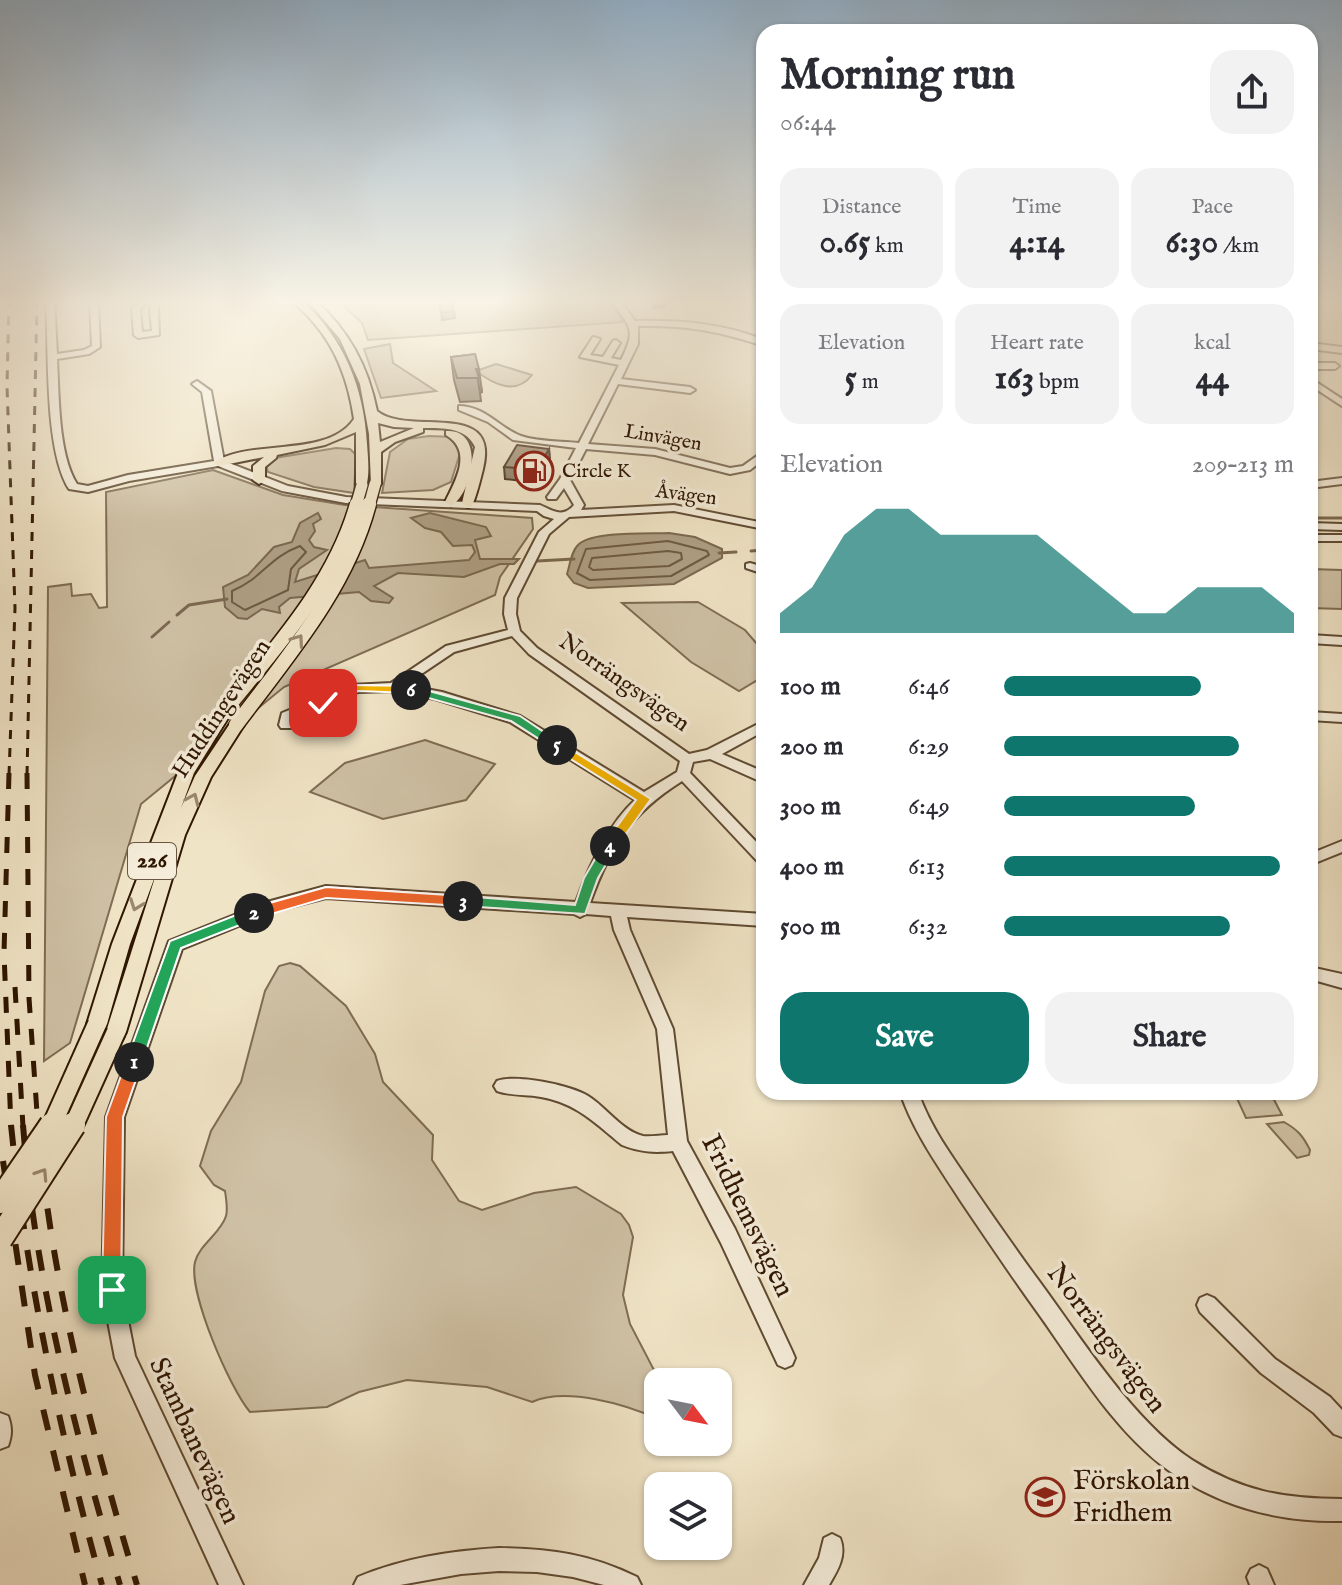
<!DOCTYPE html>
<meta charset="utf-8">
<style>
body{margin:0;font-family:"IM FELL English",serif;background:#f2f2f3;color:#2b2b33;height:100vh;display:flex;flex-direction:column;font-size:30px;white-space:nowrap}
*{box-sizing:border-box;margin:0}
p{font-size:26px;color:#7c7c81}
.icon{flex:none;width:44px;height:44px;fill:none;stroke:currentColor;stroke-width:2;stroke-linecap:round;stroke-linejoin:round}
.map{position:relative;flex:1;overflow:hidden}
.panel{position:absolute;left:756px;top:24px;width:562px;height:1076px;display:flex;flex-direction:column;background:#fff;border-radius:24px;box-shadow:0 2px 6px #0004}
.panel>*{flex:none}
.needle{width:52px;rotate:122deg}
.controls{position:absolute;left:644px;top:1368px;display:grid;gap:16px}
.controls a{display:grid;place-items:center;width:88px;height:88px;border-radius:16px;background:#fff;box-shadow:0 2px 6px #0004;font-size:40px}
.pin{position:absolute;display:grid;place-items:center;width:68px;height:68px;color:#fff;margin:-34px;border-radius:16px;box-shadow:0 4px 12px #0006}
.km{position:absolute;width:40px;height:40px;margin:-20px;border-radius:50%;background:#222;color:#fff;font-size:22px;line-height:40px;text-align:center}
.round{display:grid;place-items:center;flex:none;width:84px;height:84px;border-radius:24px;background:#f2f2f3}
.headline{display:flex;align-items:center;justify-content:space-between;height:136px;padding:0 24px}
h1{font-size:44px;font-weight:800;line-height:60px}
.metrics{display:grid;grid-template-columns:repeat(3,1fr);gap:12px;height:136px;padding:8px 24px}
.metrics div{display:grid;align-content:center;border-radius:20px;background:#f2f2f3;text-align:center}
.metrics b{font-size:34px;font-weight:800}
.metrics small{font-size:22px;font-weight:400}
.metrics p{font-size:22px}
.chart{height:224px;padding:16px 24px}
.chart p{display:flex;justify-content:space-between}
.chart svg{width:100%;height:144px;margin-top:8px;fill:#0f766e;opacity:.7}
.primary-button{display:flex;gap:16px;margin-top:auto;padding:16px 24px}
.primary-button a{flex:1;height:92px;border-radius:24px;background:#0f766e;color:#fff;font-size:32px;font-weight:800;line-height:92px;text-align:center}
.primary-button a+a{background:#f2f2f3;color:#2b2b33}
ul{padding:0 24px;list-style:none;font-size:26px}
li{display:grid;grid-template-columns:128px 96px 1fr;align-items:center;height:60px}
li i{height:20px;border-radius:10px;background:#0f766e}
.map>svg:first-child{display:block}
.green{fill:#cfc1a5;stroke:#7f6c53;stroke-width:2}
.water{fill:#ae9e83;stroke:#7b684f;stroke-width:2}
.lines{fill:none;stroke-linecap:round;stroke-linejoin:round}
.shore{stroke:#6e5a42;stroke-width:2}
.stream{stroke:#7b684f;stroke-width:3}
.minor-casing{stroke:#5f4a32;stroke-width:4}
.major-casing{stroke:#2f1601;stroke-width:4}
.minor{fill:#f5edda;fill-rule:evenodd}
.major{fill:#f0e4c6;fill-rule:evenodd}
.rail-far2{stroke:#2f1601;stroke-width:3;stroke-dasharray:9 9;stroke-linecap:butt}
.rail-far1{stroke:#2f1601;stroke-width:5;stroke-dasharray:16 16;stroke-linecap:butt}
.rail{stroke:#2f1601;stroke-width:6;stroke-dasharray:21 21;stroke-linecap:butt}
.major-bridge-far3-casing{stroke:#2f1601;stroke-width:14;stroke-linecap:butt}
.major-bridge-far2-casing{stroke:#2f1601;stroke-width:17;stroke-linecap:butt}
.major-bridge-far1-casing{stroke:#2f1601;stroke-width:22;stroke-linecap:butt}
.major-bridge-casing{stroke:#2f1601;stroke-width:28;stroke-linecap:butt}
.major-bridge-far3{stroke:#f0e4c6;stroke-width:11}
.major-bridge-far2{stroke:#f0e4c6;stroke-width:14}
.major-bridge-far1{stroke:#f0e4c6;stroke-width:18}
.major-bridge{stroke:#f0e4c6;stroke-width:24}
.wall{fill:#7e6f59;stroke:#2f1601;stroke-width:2}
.shaded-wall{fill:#675a48;stroke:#2f1601;stroke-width:2}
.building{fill:#938167;stroke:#2f1601;stroke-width:2}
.oneway{stroke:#99876d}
.split-1{fill:#f0652b;stroke:#fff;stroke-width:2}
.split-2{fill:#22a559;stroke:#fff;stroke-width:2}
.split-3{fill:#f0652b;stroke:#fff;stroke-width:2}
.split-4{fill:#22a559;stroke:#fff;stroke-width:2}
.split-5{fill:#f5b400;stroke:#fff;stroke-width:2}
.split-6{fill:#22a559;stroke:#fff;stroke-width:2}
.split-7{fill:#f5b400;stroke:#fff;stroke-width:2}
.labels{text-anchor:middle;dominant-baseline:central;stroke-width:7;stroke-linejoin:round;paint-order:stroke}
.far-street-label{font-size:20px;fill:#2f1601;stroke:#f5edda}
.far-poi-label{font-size:20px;fill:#2f1601;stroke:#f5edda;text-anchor:start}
.shield{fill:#f5edda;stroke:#6a5642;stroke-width:2}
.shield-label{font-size:22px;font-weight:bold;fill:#2f1601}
.street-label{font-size:24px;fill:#2f1601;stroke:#f5edda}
.near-street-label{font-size:28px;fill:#2f1601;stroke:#f5edda}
.near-poi-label{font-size:28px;fill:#2f1601;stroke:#f5edda;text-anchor:start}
</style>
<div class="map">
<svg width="1342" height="1585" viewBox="0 0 1342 1585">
<rect width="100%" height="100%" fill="#f0e4c6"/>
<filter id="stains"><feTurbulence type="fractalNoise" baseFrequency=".0025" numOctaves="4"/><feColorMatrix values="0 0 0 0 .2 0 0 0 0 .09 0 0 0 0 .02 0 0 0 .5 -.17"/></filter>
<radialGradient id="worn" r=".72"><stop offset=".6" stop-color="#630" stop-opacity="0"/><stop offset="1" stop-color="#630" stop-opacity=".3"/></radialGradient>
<g class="green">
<path d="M337,300H607L624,322L368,340L362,323Z"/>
<path d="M390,344L393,363L436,391L381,398L364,349Z"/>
<path d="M496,364L532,375C516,396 493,384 476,371Z"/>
<path d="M429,436L453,437L461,450L451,482L433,490L382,493L390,452L408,439Z"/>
<path d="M336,448L350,449L356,455L354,493L314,487L268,472L266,465L275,458Z"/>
<path d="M213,470L283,495L345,505L532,518L533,529L500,577L495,595L284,687L141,804L70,1043L44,1061L48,587L71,584L72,596L91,594L99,608L107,607L106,492Z"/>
<path d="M1310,569L1342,570V609L1310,608Z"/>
<path d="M698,602L745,630L764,652V676L739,691L691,662L622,603Z"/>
<path d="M425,740L495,764L466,800L383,819L310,792L345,763Z"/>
<path d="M290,963L300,966L346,1006L375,1054L383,1082L433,1135L432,1160L459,1201L482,1210L534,1193L576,1187L621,1214L629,1225L633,1237L623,1295L630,1324L656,1374L664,1382H658V1419C625,1404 566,1387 532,1402L487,1387L407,1380L359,1392L327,1407L250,1412C230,1389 188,1292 195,1262C199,1245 221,1233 226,1216C228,1209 226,1198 225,1191L214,1185L200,1166L211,1131L241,1082L265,991L279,966Z"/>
<path d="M1234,1092H1270L1282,1115L1246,1118Z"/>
<path d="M1284,1122C1298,1130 1303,1136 1310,1150L1309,1155L1297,1158L1267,1124Z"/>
</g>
<g class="water">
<path d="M318,513L321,519L313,524L315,531L309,540L314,547L327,550L299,569L295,582L365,560L369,568L469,560L475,552L472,545L453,546L441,532L425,528L411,518L430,513L486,527L491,536L475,540L480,559H519L514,564H500L464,577L398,573L374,586L393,598L389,603L371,601L359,592L290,598L279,607L280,613L262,609L247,619L238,618L225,607L223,587L248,575L274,547L292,542L300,523Z"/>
<path d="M669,533L695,537L722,549V558L674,584L588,588L574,583L567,574C570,565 571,551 579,544C595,531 648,534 669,533Z"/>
</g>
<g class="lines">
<g class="shore">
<path d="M668,541L707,551L709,555L671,576L590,580L577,573L586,549Z"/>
<path d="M300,546L306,552L291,569L288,590L245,610L232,602V591C263,578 268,558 300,546Z"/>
<path d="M668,551L681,553L682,559L669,566L593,570L589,567L592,558Z"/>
</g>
<g class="stream">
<path d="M1310,518H1342"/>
<path d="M751,551L764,550"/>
<path d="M719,553L736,552"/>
<path d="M537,561L574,559"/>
<path d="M177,615L189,605L227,599"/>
<path d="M152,637L169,622"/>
</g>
<defs>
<g id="minor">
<path d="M46,300H54L57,354L84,350L92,346L90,300H98L100,347L89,354L57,359C59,395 58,454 77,484L88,486L128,475L214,461L202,392L192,384L197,381L211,391L224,461L288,486L346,497L540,505C552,510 562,519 574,505L564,488L556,499H548L547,497L560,479L576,448L513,440L488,422L459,410V406C485,406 501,429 521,436C539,442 560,441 579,443L619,365L580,357L593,337L600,339L590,355L603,357L613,341L616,340L620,343L611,358L621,360C638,327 628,327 612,300H620L635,321C679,320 722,323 764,340V346C718,331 687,325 638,326V344L621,379L690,387L695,390L690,393L618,384L588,444L655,449L730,468L743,466L764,451V459L750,470L730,474L655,455L586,449L570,480L584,505L581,510L674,505L764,523V529L674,511L569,517L549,534L517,598L516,614L520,631L537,648L689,754L707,750L764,721V731L722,754L764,772V783L710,759L693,762L690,773L764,850V864L759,863L682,781C630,814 611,845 590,903L764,914V926L627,917L630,930L673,1029L687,1141L735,1229L792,1351L795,1358L792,1365L785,1368L778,1365L721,1243L673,1151C653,1153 640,1152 622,1145C595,1123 576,1103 541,1097C526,1094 511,1096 497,1091L494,1086L497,1081C516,1074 570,1085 588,1096C606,1107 622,1131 643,1136C651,1137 660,1135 668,1135L657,1029L614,930L611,916L586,914L580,917L574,914L326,898L275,911L182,949L124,1117L122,1290L135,1356L243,1585H219L115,1358L102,1290L106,1117L169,941L267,902L326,886L576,902C589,866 607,826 635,800L510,722L435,699L394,691L358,692L293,718L291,728H281L279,725L282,713L351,685L391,683L446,646L508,630L504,614L505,598L539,532L554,519L544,516L537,511L346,503L282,491L218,466L129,481L88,492L69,489C44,450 49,349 46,300ZM512,636L529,654L680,761L677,772L644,792L520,716L442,692L405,685L454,652Z"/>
<path d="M142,300H151L140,309L142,332L152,331L150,308L153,300H161L158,308L159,335L138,338L134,335L132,308Z"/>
<path d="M1310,343L1342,347V353L1310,349Z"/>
<path d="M1310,363H1335L1339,366L1335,369H1310Z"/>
<path d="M1310,378L1342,399V406L1310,385Z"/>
<path d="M1342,478V484L1310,488V482Z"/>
<path d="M1310,523L1342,524V530L1310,529Z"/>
<rect x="1310" y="535" width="32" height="6"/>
<path d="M750,563L764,567V574L746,568V564Z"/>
<path d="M1310,635L1342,637V645L1310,643Z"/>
<path d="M1310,712L1342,714V722L1310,720Z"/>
<path d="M1342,841V852L1310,865V854Z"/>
<path d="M1310,967L1342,974V988L1310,979Z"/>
<path d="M900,1092H918C930,1127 952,1156 972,1186C994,1218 1016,1250 1039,1281C1081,1338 1133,1421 1192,1460C1241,1491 1284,1499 1342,1499V1521C1281,1522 1227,1509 1175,1475C1117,1436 1078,1369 1038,1313C1012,1277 987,1240 962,1203C939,1167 914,1133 900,1092Z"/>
<path d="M1207,1295L1214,1298L1275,1359L1330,1397L1342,1410V1437L1334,1434L1314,1413L1261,1373L1200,1312L1197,1305L1200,1298Z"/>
<path d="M0,1413L8,1416C12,1427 12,1435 8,1446L0,1449Z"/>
<path d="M832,1534L840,1538C847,1555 838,1570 829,1585H804L819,1558L824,1538Z"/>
<path d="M499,1548C551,1549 590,1554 637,1577L641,1585H604L573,1577L537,1572L499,1571L461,1574L400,1585H354L358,1577C404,1558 450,1551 499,1548Z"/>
<path d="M1259,1565L1267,1569L1274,1585H1250L1247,1577L1251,1569Z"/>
</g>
<g id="major">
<path d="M292,300H301C344,338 364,388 367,444C368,458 370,474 366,487L362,489L356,485V432L325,445L277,455L276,458L265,467V480L259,484L253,480V466L264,457L219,466L213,463C249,438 327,459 354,419C349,384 337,349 313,322C307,314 298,307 292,300Z"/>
<path d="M307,300H315C349,331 368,366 377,411C408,437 501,398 483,469C480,481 477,494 472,506L468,507L462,503L475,447C466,427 442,428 423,428V432L395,442L381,452V484L379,486H371L369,434L360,384L340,339ZM378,423L394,427L414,428L380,442Z"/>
<path d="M446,431C486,428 473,494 451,506L445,502C456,480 473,451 446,435Z"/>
<path d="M227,703L234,708L194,773L181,808L195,776L231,722L236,720L244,725L211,777L185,835L126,1032L123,1038L116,1040L109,1038L106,1032L157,871L130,944L107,1024L104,1030L97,1032L90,1030L87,1024L112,944L178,773L222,705Z"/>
</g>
</defs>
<use href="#minor" class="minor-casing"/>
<use href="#major" class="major-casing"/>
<use href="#minor" class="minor"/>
<use href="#major" class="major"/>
<g class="rail-far2">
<path d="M9,775L15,608L7,386L9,300"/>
<path d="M27,775L37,300"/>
</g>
<g class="rail-far1">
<path d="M9,773L4,953L11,1127"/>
<path d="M27,773L29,998L38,1127"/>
<path d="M15,987L23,1127"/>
</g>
<g class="rail">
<path d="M11,1125C27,1282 60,1433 102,1585"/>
<path d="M23,1125C35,1281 76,1435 120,1585"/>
<path d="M38,1125C51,1282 92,1435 137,1585"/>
<path d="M3,1161L35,1375L85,1585"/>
</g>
<defs>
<g id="major-bridge-far3">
<path d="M356,506L362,485"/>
<path d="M369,506L375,484"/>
</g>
<g id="major-bridge-far2">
<path d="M227,708C277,646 335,583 357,504"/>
<path d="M236,725C287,657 347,588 369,504"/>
</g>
<g id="major-bridge-far1">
<path d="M51,1127L97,1024"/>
<path d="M73,1127L116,1032"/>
</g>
<g id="major-bridge">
<path d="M0,1201L52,1125"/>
<path d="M0,1239L73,1125"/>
</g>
</defs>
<use href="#major-bridge-far3" class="major-bridge-far3-casing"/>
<use href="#major-bridge-far2" class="major-bridge-far2-casing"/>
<use href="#major-bridge-far1" class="major-bridge-far1-casing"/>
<use href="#major-bridge" class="major-bridge-casing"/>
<use href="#major-bridge-far3" class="major-bridge-far3"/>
<use href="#major-bridge-far2" class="major-bridge-far2"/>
<use href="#major-bridge-far1" class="major-bridge-far1"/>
<use href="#major-bridge" class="major-bridge"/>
</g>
<g class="wall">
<path d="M475,354L482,392L480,393L481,401L460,402L454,380L451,357Z"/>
<path d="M549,449L550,461L538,483L505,479L504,467Z"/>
</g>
<g class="shaded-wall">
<path d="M653,300H665V307L653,308Z"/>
<path d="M454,311L455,318L442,320L441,312Z"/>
<path d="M476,369H479L482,392L480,393Z"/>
<path d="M549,449L550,461L538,483L537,470Z"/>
</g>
<g class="building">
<path d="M438,300H451L454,311L441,312Z"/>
<path d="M475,354L479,369H476L479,378H457L451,357Z"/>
<path d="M517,445L549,449L537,470L504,467Z"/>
</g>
<defs><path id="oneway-chevron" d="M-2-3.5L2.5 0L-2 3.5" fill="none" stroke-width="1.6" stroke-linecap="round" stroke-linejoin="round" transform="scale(2)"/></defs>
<g class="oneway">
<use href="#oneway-chevron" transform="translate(298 640) rotate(-55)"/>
<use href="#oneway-chevron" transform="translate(193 799) rotate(-66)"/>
<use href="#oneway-chevron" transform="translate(136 905) rotate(110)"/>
<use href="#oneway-chevron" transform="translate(42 1174) rotate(-57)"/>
</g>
<linearGradient id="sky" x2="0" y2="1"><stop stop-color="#91abc0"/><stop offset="0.58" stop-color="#f8f3e5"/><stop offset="1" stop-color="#f8f3e5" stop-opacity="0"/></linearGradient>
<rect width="1342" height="521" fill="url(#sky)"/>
<path class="split-1" d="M134,1055L142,1062L123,1117L121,1290L118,1296L112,1299L105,1296L102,1290L106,1117L126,1062Z"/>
<path class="split-2" d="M254,908L260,909V917L181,948L142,1062L134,1069L128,1067L126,1062L170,941Z"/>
<path class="split-3" d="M326,887L463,896L470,901L463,906L326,898L254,919L247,913L249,909Z"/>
<path class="split-4" d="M610,841L617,846L598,878L585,914L463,906L456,901L463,896L575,905L584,878L605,842Z"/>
<path class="split-5" d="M557,741L651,799L615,849L610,850L603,846L636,800L553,748L551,745Z"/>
<path class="split-6" d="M411,686L520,716L563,745L553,748L511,721L407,692V687Z"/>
<path class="split-7" d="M352,685L411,686L417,690L411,693L358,691L327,706L317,703Z"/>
<defs>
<symbol id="fuel-ring" viewBox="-11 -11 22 22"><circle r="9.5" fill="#f5edda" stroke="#8f2418" stroke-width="1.5"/><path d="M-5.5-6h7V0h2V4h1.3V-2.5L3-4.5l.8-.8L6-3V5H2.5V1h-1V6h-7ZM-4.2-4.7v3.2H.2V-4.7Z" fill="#8f2418"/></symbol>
<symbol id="school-ring" viewBox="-11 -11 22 22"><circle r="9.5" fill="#f5edda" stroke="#8f2418" stroke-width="1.5"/><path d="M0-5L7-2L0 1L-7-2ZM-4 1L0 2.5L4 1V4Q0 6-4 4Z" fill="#8f2418"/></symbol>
</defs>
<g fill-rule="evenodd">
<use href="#fuel-ring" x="512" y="449" width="44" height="44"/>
<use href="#school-ring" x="1023" y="1475" width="44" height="44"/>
</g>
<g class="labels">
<g class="far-street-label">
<text transform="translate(663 438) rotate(10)">Linvägen</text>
<text transform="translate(686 495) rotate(7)">Åvägen</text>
</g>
<g class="far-poi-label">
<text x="562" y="471">Circle K</text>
</g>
<rect class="shield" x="128" y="843" width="48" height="36" rx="6"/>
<g class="shield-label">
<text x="152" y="861">226</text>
</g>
<g class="street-label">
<text transform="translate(624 683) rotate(35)">Norrängsvägen</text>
<text transform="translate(222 709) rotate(-57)">Huddingevägen</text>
</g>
<g class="near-street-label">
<text transform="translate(747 1216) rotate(64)">Fridhemsvägen</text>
<text transform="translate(1106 1339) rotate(53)">Norrängsvägen</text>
<text transform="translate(194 1441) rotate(65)">Stambanevägen</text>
</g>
<g class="near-poi-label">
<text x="1073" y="1481">Förskolan<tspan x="1073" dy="32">Fridhem</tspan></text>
</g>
</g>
<rect width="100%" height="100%" filter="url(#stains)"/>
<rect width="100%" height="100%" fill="url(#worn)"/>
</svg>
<div class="controls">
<a><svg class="needle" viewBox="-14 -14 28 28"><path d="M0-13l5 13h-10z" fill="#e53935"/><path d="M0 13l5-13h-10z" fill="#7c7c81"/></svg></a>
<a><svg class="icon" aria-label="layers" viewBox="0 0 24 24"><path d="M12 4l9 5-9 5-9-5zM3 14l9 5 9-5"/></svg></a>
</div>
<div class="pin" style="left:112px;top:1290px;background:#1e9e55"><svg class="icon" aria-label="arrive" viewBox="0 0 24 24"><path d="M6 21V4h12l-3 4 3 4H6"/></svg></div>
<div class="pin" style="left:323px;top:703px;background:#d93025"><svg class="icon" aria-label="check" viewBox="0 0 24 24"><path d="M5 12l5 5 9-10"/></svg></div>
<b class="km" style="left:134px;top:1062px">1</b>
<b class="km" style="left:254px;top:913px">2</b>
<b class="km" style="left:463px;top:901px">3</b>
<b class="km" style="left:610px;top:846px">4</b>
<b class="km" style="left:557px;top:745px">5</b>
<b class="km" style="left:411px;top:690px">6</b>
<section class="panel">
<div class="headline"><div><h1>Morning run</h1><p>06:44</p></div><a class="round"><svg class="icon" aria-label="share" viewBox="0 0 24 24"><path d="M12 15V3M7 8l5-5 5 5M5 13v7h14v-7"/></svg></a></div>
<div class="metrics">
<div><p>Distance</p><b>0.65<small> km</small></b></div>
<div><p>Time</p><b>4:14</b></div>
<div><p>Pace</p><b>6:30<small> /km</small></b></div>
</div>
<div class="metrics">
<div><p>Elevation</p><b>5<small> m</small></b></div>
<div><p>Heart rate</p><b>163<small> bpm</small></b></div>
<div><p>kcal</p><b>44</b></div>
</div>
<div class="chart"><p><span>Elevation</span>209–213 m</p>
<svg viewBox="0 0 160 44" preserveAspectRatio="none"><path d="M0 44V38L10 30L20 14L30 6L40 6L50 14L60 14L70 14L80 14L90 22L100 30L110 38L120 38L130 30L140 30L150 30L160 38V44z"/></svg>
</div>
<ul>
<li><b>100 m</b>6:46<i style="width:68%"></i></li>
<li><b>200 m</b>6:29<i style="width:81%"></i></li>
<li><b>300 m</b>6:49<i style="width:66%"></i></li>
<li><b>400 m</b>6:13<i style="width:95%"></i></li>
<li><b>500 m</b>6:32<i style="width:78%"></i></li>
</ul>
<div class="primary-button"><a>Save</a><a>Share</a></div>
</section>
</div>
